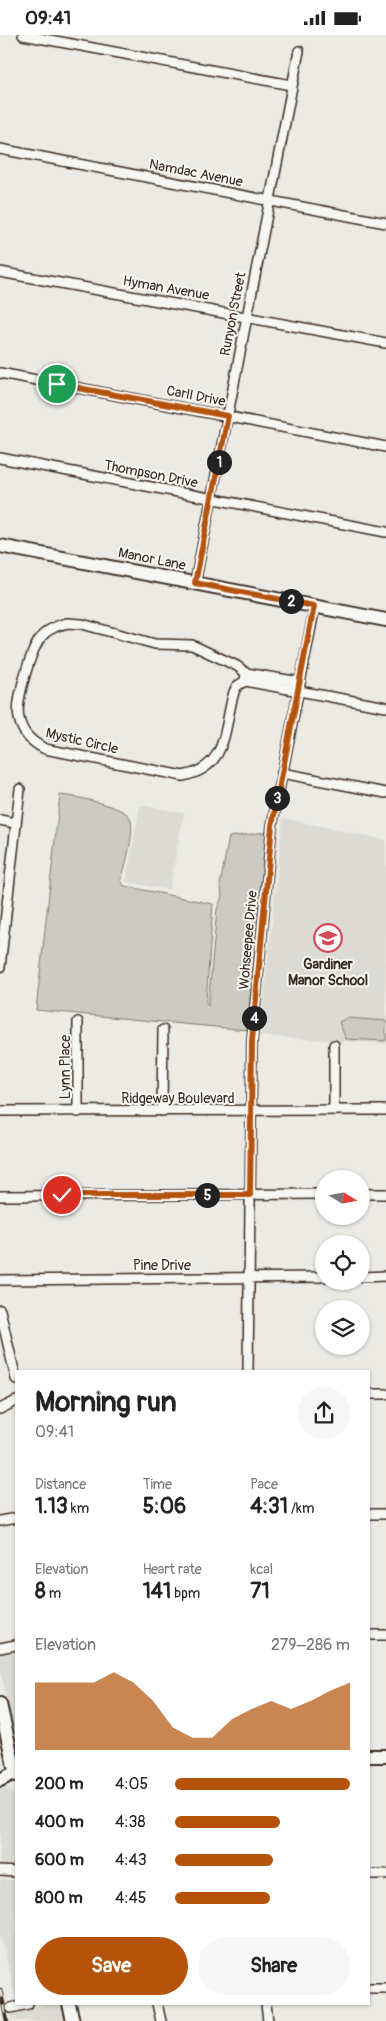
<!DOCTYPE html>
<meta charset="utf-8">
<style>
body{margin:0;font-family:Pangolin,sans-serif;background:#f6f6f6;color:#222;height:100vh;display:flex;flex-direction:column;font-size:19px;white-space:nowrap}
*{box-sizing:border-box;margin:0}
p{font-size:16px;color:#767676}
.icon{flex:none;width:28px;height:28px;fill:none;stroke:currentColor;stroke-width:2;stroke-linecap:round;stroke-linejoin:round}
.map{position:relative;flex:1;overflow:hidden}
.sheet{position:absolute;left:15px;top:1335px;width:355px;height:635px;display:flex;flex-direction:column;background:#fff;border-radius:0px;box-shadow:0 1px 4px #0004}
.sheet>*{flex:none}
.needle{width:32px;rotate:101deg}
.tools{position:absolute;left:315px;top:1135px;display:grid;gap:10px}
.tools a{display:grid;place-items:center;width:55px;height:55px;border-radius:50%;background:#fff;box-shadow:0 1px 4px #0004;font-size:25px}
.pin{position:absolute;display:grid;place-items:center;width:42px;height:42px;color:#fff;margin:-21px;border:2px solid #fff;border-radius:50%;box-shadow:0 1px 5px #0007}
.km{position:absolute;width:25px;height:25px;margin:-12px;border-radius:50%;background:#222;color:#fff;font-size:14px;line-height:25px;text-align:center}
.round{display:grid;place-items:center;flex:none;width:52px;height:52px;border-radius:26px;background:#f6f6f6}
.summary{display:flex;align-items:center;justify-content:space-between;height:85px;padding:0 20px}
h1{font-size:28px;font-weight:700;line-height:38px}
.figures{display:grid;grid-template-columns:repeat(3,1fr);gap:8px;height:85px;padding:5px 20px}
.figures div{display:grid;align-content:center}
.figures b{font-size:21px;font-weight:700}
.figures small{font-size:14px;font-weight:400}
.figures p{font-size:14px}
.chart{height:140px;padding:10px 20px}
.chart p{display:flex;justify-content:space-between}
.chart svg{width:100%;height:90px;margin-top:5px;fill:#b45309;opacity:.7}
.cta{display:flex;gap:10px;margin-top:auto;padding:10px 20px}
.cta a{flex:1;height:58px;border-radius:30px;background:#b45309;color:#fff;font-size:20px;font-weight:700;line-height:58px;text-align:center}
.cta a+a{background:#f6f6f6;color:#222}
ul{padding:0 20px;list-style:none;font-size:16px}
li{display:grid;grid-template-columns:80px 60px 1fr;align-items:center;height:38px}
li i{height:12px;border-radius:6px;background:#b45309}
.status{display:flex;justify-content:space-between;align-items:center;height:35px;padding:0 25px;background:#fff;direction:ltr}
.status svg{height:14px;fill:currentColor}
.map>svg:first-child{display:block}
.built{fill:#dcdad4}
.green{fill:#cdcac4;stroke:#847a71}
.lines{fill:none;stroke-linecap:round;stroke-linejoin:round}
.street-casing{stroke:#3b2a1e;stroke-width:12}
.secondary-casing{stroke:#3b2a1e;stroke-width:16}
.street{stroke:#f6f6f2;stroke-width:9}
.secondary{stroke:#f6f6f2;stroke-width:12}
.rail-casing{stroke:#3b2a1e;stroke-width:4.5}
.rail{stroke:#f6f6f2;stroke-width:2.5;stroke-dasharray:8;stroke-linecap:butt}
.route-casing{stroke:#fff;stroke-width:10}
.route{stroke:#b45309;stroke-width:6}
.labels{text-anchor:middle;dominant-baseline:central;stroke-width:4;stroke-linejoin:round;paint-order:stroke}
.street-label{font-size:14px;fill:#3b2a1e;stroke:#f6f6f2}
.poi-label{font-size:14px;font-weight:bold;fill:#3b2a1e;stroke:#f6f6f2}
</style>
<div class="status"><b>09:41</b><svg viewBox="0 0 49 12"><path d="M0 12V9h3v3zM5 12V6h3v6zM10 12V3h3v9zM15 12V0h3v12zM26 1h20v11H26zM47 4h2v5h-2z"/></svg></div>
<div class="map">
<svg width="386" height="1986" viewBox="0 0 386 1986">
<rect width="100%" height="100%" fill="#ebeae5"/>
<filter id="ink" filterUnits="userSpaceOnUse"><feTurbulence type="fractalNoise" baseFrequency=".02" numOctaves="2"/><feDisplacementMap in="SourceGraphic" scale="10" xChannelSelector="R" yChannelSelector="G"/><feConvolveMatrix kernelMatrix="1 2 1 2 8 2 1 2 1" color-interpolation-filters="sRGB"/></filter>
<g filter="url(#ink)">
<g class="built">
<path d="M140,770L184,778L169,855L126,847Z"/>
<path d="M283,783L386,805V1009L260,1001Z"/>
<path d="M16,1616V1705L0,1634V1619Z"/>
<path d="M0,1752L9,1754L16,1764V1832H0Z"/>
<path d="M0,1845H16V1963L0,1899Z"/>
<path d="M49,1969H62L66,1986H13L11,1978Z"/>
</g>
<g class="green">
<path d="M60,760C74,761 125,771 130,783C136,794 125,832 121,845L124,851L213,869L206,967L208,971L217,874C221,864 224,861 220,850L229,802L266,797L247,995L36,975Z"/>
<path d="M347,983L386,986V1006L346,1004L339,987Z"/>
</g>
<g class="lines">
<defs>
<g id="street">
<path d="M23,0L291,50"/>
<path d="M0,114L386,188"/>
<path d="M0,237L386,308"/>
<path d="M0,338L386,412"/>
<path d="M0,423L386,497"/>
<path d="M195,548L299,16"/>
<path d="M67,588L82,589L155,609L192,610L237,631L246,638L245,646L237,651L234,657C223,694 229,732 183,741L45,714C32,707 22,699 19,683C15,667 31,612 43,600C50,593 57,591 67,588Z"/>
<path d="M246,638L300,647"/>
<path d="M245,646L386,672"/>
<path d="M282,738L386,758"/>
<path d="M0,785L15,788"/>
<path d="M0,932L20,754"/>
<path d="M334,1075V1010"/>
<path d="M0,1076L386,1075"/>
<path d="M162,1076L163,995"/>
<path d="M78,1077V987"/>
<path d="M361,1159H386"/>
<path d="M0,1161L324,1159"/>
<path d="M361,1242L386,1241"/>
<path d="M0,1245L324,1242"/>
<path d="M0,1275L16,1344"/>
<path d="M248,1336L252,1006L272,791L315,571"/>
<path d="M369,1359H386"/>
<path d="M0,1374L16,1366"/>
<path d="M369,1479H386"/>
<path d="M0,1486L16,1483"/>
<path d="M369,1600H386"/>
<path d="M0,1613L16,1610"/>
<path d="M0,1836L16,1837"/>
<path d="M369,1839H386"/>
<path d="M369,1953H386"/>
<path d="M157,1969L161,1986"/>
<path d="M266,1969L268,1986"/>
<path d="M11,1973L28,1969"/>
</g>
<g id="secondary">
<path d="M0,511L386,585"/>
<path d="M0,1669L16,1740"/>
<path d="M369,1721H386"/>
<path d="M0,1745L16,1737"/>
<path d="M69,1969L73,1986"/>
</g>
</defs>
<use href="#street" class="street-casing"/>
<use href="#secondary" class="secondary-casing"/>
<use href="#street" class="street"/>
<use href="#secondary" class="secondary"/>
<defs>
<path id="rail" d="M0,1955L7,1986"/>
</defs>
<use href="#rail" class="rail-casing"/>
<use href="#rail" class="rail"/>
</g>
</g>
<g class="lines" filter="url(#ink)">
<defs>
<path id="route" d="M57,349L228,381L195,548L314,571L272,791L252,1006L250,1160H62"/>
</defs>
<use href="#route" class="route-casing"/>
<use href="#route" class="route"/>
</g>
<defs>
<symbol id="school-ring" viewBox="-11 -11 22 22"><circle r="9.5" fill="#f6f6f2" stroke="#d1495b" stroke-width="1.5"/><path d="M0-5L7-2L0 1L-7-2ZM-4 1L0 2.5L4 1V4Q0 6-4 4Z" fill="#d1495b"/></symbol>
</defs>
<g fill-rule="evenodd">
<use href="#school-ring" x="312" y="887" width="32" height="32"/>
</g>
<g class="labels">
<g class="street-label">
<text transform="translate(196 138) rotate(11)">Namdac Avenue</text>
<text transform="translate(166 253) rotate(10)">Hyman Avenue</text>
<text transform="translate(233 279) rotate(-79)">Runyon Street</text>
<text transform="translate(196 361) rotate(11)">Carll Drive</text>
<text transform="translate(151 439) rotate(11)">Thompson Drive</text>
<text transform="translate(152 524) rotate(11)">Manor Lane</text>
<text transform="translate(82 706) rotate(13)">Mystic Circle</text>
<text transform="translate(248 905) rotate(-85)">Wohseepee Drive</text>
<text transform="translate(65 1032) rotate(-90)">Lynn Place</text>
<text x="178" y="1063">Ridgeway Boulevard</text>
<text x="162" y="1230">Pine Drive</text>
</g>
<g class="poi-label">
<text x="328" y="929">Gardiner<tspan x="328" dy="16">Manor School</tspan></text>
</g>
</g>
</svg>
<div class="tools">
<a><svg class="needle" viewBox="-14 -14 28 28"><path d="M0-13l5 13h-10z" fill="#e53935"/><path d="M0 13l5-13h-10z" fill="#767676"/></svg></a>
<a><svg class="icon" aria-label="locate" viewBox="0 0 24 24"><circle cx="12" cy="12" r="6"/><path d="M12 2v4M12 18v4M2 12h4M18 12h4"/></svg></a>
<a><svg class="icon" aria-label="layers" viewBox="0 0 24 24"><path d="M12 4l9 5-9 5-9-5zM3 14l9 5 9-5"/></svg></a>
</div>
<div class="pin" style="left:57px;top:349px;background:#1e9e55"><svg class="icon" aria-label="arrive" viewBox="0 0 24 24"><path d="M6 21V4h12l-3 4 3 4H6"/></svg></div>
<div class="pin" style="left:62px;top:1160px;background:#d93025"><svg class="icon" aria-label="check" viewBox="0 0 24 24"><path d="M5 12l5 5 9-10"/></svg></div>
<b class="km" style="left:219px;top:427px">1</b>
<b class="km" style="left:291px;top:566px">2</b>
<b class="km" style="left:277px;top:763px">3</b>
<b class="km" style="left:254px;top:983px">4</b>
<b class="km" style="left:207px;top:1160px">5</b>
<section class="sheet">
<div class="summary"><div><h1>Morning run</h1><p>09:41</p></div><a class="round"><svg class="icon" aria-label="share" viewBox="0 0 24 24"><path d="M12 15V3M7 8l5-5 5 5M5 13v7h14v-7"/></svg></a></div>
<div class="figures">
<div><p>Distance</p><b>1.13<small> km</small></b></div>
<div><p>Time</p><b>5:06</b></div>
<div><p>Pace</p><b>4:31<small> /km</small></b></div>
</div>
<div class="figures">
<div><p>Elevation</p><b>8<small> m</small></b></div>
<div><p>Heart rate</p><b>141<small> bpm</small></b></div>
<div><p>kcal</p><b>71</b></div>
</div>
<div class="chart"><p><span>Elevation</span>279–286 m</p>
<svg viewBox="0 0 160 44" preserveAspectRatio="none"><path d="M0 44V11L10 11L20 11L30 11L40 6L50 11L60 20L70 33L80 38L90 38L100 29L110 24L120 20L130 24L140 20L150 15L160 11V44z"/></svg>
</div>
<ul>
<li><b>200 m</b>4:05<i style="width:100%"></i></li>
<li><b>400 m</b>4:38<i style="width:60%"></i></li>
<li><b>600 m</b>4:43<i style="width:56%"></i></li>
<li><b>800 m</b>4:45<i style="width:54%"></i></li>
</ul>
<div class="cta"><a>Save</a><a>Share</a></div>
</section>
</div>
